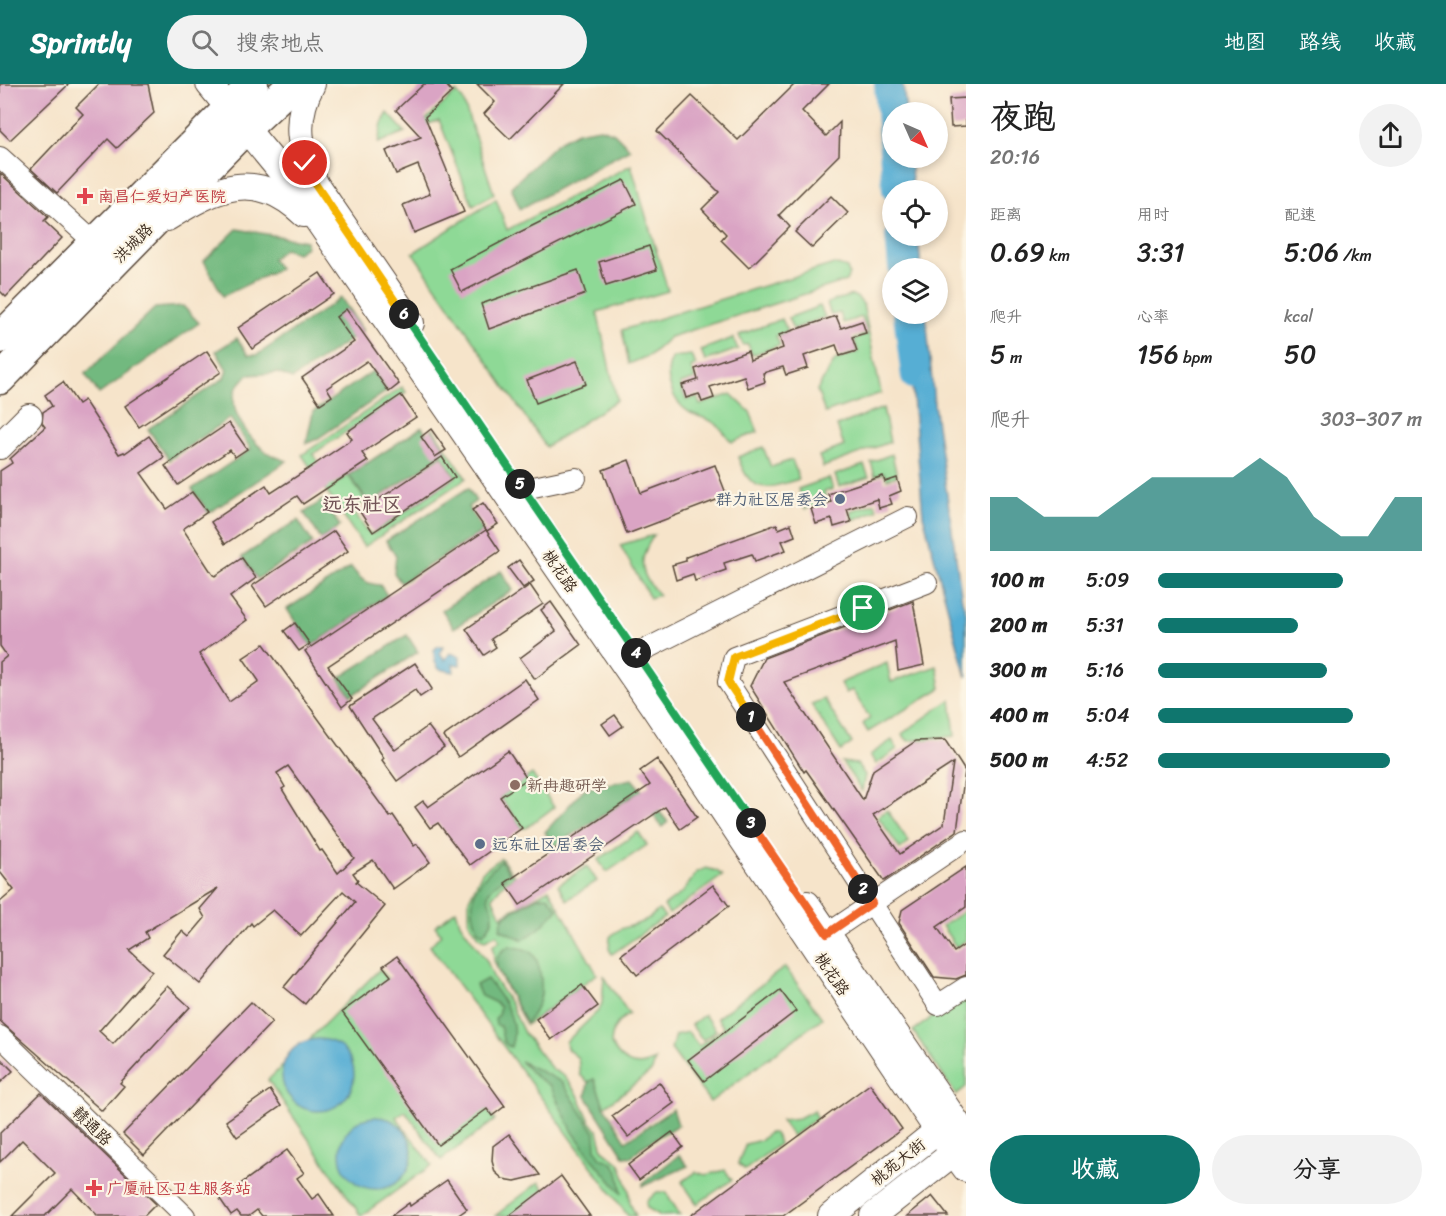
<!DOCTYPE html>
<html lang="zh">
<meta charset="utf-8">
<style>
body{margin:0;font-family:Sriracha,"LXGW WenKai TC",sans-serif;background:#f2f2f2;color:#222;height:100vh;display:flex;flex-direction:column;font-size:22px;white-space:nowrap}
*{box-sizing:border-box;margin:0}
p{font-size:20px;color:#767676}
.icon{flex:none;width:33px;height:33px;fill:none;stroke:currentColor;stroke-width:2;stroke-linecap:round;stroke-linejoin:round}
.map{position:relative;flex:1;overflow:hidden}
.sheet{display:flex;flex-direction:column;background:#fff;width:480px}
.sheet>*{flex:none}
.needle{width:39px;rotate:135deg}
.tools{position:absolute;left:882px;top:18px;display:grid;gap:12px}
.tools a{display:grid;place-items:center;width:66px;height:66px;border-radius:50%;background:#fff;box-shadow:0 3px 9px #0003;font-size:30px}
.pin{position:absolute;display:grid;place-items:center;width:51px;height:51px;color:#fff;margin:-26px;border:3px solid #fff;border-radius:50%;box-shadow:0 2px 6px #0007}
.km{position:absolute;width:30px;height:30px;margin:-15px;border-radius:50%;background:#222;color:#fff;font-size:16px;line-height:30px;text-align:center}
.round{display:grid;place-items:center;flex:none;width:63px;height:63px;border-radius:32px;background:#f2f2f2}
.overview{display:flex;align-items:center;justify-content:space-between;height:102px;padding:0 24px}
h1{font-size:33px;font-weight:600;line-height:45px}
.stats{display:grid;grid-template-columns:repeat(3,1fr);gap:9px;height:102px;padding:6px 24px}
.stats div{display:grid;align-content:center}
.stats b{font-size:26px;font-weight:600}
.stats small{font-size:16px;font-weight:400}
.stats p{font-size:16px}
.chart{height:168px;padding:12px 24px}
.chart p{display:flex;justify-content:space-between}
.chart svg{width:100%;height:108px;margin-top:6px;fill:#0f766e;opacity:.7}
.action{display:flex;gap:12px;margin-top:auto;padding:12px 24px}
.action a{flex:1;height:69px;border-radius:36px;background:#0f766e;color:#fff;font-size:24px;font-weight:600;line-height:69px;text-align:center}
.action a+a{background:#f2f2f2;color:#222}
ul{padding:0 24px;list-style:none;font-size:20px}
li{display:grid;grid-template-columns:96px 72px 1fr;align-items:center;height:45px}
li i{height:15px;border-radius:8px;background:#0f766e}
header{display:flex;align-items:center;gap:36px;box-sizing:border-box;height:84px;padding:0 30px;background:#0f766e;color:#fff}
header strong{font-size:28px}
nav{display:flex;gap:33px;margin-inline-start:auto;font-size:21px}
.search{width:420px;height:54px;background:#f2f2f2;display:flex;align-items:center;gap:15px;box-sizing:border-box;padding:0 21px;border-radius:33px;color:#767676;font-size:22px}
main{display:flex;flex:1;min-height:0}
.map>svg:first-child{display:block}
.green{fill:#8ed996;stroke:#64825a;stroke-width:1.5}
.forest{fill:#72b97f;stroke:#56724e;stroke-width:1.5}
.water{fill:#57aed4;stroke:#496c79;stroke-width:1.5}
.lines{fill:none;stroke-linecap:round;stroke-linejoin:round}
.river{stroke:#57aed4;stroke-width:24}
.building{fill:#daa4c4;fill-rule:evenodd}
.minor-casing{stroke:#574638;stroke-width:22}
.major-casing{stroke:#574638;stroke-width:28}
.highway-casing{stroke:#574638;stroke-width:33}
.minor{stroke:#fff;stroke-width:20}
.major{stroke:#fff;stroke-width:26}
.highway{stroke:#fff;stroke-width:30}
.split-1-casing{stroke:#fff;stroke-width:12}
.split-2-casing{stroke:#fff;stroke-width:12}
.split-3-casing{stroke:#fff;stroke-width:12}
.split-4-casing{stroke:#fff;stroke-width:12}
.split-5-casing{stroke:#fff;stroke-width:12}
.split-6-casing{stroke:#fff;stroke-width:12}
.split-7-casing{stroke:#fff;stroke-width:12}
.split-1{stroke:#f5b400;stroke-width:8}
.split-2{stroke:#f0652b;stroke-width:8}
.split-3{stroke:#f0652b;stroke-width:8}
.split-4{stroke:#22a559;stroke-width:8}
.split-5{stroke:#22a559;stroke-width:8}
.split-6{stroke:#22a559;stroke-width:8}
.split-7{stroke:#f5b400;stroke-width:8}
.health-dot{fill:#e0444e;stroke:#fcf5e5;stroke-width:2}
.service-dot{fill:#5c6f8a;stroke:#fcf5e5;stroke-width:2}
.education-dot{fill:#8d6e63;stroke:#fcf5e5;stroke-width:2}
.labels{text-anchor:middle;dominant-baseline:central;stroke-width:4.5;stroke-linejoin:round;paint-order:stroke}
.health-label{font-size:16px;fill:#be3a42;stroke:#fcf5e5;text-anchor:start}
.street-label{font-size:16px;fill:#3b2a1e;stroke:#fcf5e5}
.service-label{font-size:16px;fill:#4e5e75;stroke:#fcf5e5;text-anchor:end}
.education-label{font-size:16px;fill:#785e54;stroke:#fcf5e5;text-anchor:start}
.quarter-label{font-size:20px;font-weight:bold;fill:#735558;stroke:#fcf5e5}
</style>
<header>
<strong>Sprintly</strong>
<div class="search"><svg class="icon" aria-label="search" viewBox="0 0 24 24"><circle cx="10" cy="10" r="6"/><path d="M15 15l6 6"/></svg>搜索地点</div>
<nav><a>地图</a><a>路线</a><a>收藏</a></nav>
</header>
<main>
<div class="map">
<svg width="966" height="1132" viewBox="0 0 966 1132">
<rect width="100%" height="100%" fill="#fcf5e5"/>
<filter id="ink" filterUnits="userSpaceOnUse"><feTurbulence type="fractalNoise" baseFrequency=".0167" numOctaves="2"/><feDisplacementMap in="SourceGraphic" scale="12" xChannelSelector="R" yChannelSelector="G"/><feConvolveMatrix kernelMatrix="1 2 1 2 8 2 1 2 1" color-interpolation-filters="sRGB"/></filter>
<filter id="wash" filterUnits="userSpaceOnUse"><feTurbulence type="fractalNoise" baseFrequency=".008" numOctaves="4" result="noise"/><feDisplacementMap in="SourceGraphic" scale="24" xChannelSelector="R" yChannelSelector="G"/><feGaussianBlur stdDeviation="1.35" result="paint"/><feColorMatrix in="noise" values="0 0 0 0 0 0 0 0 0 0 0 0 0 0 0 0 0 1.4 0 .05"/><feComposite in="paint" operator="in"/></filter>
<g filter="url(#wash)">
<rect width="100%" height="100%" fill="#f6e4ca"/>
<g class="green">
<path d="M456,8L463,16L494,110L473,122L439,36L416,45Z"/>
<path d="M388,29L405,48L378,59L382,39Z"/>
<path d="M631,81L668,207L597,228L617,316L546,363L413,169L496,115L507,146Z"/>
<path d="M834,180L847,184L849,190L846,197L670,253L650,271L629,280L622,246Z"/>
<path d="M852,211L858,214L863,220L881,309L825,329L817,306L835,276L858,268L854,255L868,250L862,233L843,239L840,229L831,231L827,219Z"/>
<path d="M820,222L825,233L793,245L788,234Z"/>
<path d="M782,235L787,247L776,252L780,261L752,271L748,260L743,261L739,251Z"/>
<path d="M733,254L738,265L705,277L701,266Z"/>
<path d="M691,271L696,281L691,284L695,295L680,300L686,316L697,313L700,321L731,310L750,328L758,348L732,358C727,353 722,345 716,340C708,334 698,333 689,328C672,318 662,290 673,273Z"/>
<path d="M402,303L406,308L313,370L334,401L348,391L366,417L353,426L366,446L372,450L456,393L427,349L433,345L466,394L364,463L302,371Z"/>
<path d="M883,324L890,358L823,383L819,372L844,362L837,342Z"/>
<path d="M763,363L771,383L792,376L799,395C766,405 751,412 738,373Z"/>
<path d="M892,370L897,392L887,395L884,389L875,392L871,378Z"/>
<path d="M864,381L869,393L839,403L835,391Z"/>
<path d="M829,394L833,405L824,408L827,417L805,425L798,405Z"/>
<path d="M875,419L877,426L853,436L850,427Z"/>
<path d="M654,451C638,475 638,489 659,511L650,514L620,461Z"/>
<path d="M887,579L891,598L937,582L941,604L868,648L863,640L870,634L852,606L846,609L840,599Z"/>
<path d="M824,615L852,659L841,667L811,620Z"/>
<path d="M951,615L955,652L908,657L902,650Z"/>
<path d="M892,656L897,665L876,680L870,671Z"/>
<path d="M842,678L857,680L865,691L862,707Z"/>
<path d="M532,690L554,723L526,744H522L500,713Z"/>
<path d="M887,726L909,758L900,765L878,733Z"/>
<path d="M638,748L647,761L607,788L598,776Z"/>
<path d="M501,774L514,792L504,799L492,813L501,832L549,805L597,890L526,941L500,892L494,877L493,861L500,857L497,850L485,856L480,854L469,838V815L482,788Z"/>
<path d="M587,782L597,797L567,816L558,801Z"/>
<path d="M706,784L717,787L722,792L669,830L664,822L683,808L697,788Z"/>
<path d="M456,826L460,839L487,877L494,895L510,919L524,949L552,985L564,992L577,1009L590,1037L598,1047L603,1066L620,1080L629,1107L630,1119L636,1132H628L430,862L441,850L435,842Z"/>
<path d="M659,826L665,833L612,870L609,865L610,853C622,841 628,844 642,838C649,835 654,830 659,826Z"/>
<path d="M966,826V856L956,863L942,842Z"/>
<path d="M785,883L822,934L710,1018L671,965L675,951L688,948L699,962L724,944L717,934Z"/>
<path d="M380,885L495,1036L441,1076L405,1027L396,1033L432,1081L361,1132L268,996Z"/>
<path d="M604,892L629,930C616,938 612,945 611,960C622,978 634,987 655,976L652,987L604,1023L594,995L588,998L580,991L578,974L567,965L566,958L599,926L602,919Z"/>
<path d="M966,909V1003L956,1011L913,947Z"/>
<path d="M704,931L716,946L703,956L691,941Z"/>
<path d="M814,1026L817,1034L792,1052L781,1036L799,1034Z"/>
<path d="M768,1049H773L777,1053L779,1060L745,1086L738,1079L746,1060L761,1056Z"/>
<path d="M725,1086L732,1096L697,1120L682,1098L696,1088L706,1091Z"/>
<path d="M539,1098L564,1132H495Z"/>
<path d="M657,1108H666L680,1131L661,1132L647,1124L646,1118Z"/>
</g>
<g class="forest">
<path d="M600,44L614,49L630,65L520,125L511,103L558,58L577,48Z"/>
<path d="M237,145L306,157V163L297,169L284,165L272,175L279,185L223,212L204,177Z"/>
<path d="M341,214L363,247L292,295L278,289L248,291C244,295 238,300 236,306C227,327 250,355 265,367C271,372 280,374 287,377L209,429L192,405L251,365L230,334L169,376L148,345L224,294L227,286L216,267L237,254L248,271H257Z"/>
<path d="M183,222L199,239L99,310L85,290L155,224Z"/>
<path d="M373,287L387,307L317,355L306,360L313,328Z"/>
<path d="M422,343L441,372L369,420L349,391Z"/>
<path d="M468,404L476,417L468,423L483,447L401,499L394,489L396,472L386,457Z"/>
<path d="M323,416L340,442L321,455L304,429Z"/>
<path d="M298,436L313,459L257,495L242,473Z"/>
<path d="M351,483C360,495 365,500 380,501L387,511L311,562L287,525Z"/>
<path d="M501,487L513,506L454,544L442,526Z"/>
<path d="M407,551L418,568L351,612L339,594Z"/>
<path d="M632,695L668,738L662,743L637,709L554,763L545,748L584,705Z"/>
<path d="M501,777L510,789C505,794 496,799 491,805C484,813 492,820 493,828C494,836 489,844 483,850L478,847C465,812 475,800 501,777Z"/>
<path d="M548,812L558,825L540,844L523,856L500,845L503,833L538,813Z"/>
<path d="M510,862C517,864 527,864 532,869C541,878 543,904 540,915C538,924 530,933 526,940L497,884C495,873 500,867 510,862Z"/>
<path d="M487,895C503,916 520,935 511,963C499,959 504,950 500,942L496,941L495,935L498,931L500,923L494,918L481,912L476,901Z"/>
<path d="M520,977L562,998L595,1049L596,1065L601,1074C621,1079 618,1091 622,1110L591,1073L573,1048L550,1002L535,992Z"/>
<path d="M594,995L604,1022L626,1057L673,1025L678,1041L640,1064L632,1073L624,1072L586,1012L588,998Z"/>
<path d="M679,1071L688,1082L643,1102V1099Z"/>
</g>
<g class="water">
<path d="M887,0H903L906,28H892V63Z"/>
<path d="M893,74H910L913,106H896Z"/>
<path d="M900,152H918L921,184H903Z"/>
<path d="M906,230H926L934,320L962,516L966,528V593L923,431Z"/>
<path d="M438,562H443L440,569L445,576L450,569L460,572V581L453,580L454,588L439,585L435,578L434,566Z"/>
<circle cx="318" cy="991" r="36"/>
<circle cx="376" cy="1069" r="36"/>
</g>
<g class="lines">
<g class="river">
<path d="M886,0L894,106"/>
<path d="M897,152L900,184"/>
<path d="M905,230L913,293"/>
</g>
</g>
<g id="blocks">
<g class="building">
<path d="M0,0H69L10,56L0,46Z"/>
<path d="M99,0H148L154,29L117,64L108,55L57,109L31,85L83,30L76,23Z"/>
<path d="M424,0H445L452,8L425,33L464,128L414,149L403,121L430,110L418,81L396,90L386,67L421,53L396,26Z"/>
<path d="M477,0H564L510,55L484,30L495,18Z"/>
<path d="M795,0H829L802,27L826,52L840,38L839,71L779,131L790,143L749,184L721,156L726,150L702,125L719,108L657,47L692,12L738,56Z"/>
<path d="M966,14V42L951,43L949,15Z"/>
<path d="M0,89L48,133L44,137L62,154L6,213L0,207Z"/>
<path d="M624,96L636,120L462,208L450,185L518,149Z"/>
<path d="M831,112L848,129L812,164L795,148Z"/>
<path d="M649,162L657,186L606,202L599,178Z"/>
<path d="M578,186L586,210L489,245L481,220Z"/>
<path d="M320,189L334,210L252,265L238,244Z"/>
<path d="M346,225L399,300L389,308L367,277L327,304L332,312L320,320L302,294L354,258L336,233Z"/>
<path d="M836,232L841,244L862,237L866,249L852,253L857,267L840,272L836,261L804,272L808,284L786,291L783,283L763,289L765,298L748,304L744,292L710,303L714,314L702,318L699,310L686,314L682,301L698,296L695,285L748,267L750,276L783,264L779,251Z"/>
<path d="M207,267L221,288L139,343L125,322Z"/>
<path d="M577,277L586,300L536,319L527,296Z"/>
<path d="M63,298L78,320L84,316L119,370L124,368L125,369L149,352L164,373L141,389L167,425L192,408L207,428L183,445L213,491L215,492L242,474L256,494L230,513L247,536L199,570L229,618L259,597L243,574L264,560L390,733L393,731L414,762L417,760L430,778L393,805L373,776L353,789L358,796L356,798L385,822L305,920L284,903L355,818L343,807L301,852L273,826L253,842L251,839L200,900L163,870L182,847L189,853L205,834L200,825L218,804L145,848L148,854L129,866L152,887L99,947L113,960L167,902L190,923L120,999L124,1002L102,1027L0,937V818L14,806L0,788V578L7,572L0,562V387L12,379L10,375L45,343L42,339L43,328L52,322L45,311ZM288,682L354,774L338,789L322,766L320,767L282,705L285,703L277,689Z"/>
<path d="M401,311L416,333L362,369L368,377L303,420L297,412L225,460L211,438L266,401L271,409L305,387L352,355L347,348Z"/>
<path d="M229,339L247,365L235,373L230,366L178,401L165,382Z"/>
<path d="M431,345L446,366L435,373L421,353Z"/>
<path d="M442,373L455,393L373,448L360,428Z"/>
<path d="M629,376L641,409L715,381L727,412L627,450L603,386Z"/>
<path d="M883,392L885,398L897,394L901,407L889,412L892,420L879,424L877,415L847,425L851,438L834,443L832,435L816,440L811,425L831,418L828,410Z"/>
<path d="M483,419L498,440L487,447L472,426Z"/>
<path d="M777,440L779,445L791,440L795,452L782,457L786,466L755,477L752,470L724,479L726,486L695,497L693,490L676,496L672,481L686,477V473Z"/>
<path d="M486,446L500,467L328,582L352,615L342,623L305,567Z"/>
<path d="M334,447L348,467L266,522L252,502Z"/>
<path d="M519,476L534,497L523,504L508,484Z"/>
<path d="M530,501L543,520L491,555L496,563L484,571L466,545Z"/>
<path d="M913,517L924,581L898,587L895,557L784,598L863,716L873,686L916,657L945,656L965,687L957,747L884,797L806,686L804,688L750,602L764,574ZM953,679L944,740L900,770L873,731Z"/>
<path d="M551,518L581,561L535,595L520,574L556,547L541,526Z"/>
<path d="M295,539L310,560L299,567L284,547Z"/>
<path d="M415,579L432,605L420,613L415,606L372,635L395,666L428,642L444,663L397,697L382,676L384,674L350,622Z"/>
<path d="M525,595L539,616L458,673L444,652Z"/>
<path d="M615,631L623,642L610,651L602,640Z"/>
<path d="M508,667L527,695L500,713L522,744L470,781L438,739L430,744L415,723L423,717L428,723Z"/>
<path d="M657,675L697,733L680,745L665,723L520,821L505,799L650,701L640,687Z"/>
<path d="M966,783V823L937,843L954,868L966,860V891L956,895L934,893L899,839L902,826Z"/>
<path d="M713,801L729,822L637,891L621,871Z"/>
<path d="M397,872L505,1022L492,1032L487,1025L438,1061L342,928L391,892L383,882Z"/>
<path d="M582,901L598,922L551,956L536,935Z"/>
<path d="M780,906L796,927L704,997L688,976Z"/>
<path d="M251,918L272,938L144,1071L123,1050Z"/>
<path d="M0,974L13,987L0,999Z"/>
<path d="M659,998L674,1019L628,1053L612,1032Z"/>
<path d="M870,1000L902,1045L783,1132H690Z"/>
<path d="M270,1006L281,1022L237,1053L226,1037Z"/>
<path d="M41,1009L156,1120L144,1132H98L72,1105L45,1132H12L55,1089L22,1056L0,1078V1049Z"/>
<path d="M672,1048L683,1063L639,1096L628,1081Z"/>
<path d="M509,1050L540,1091L515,1097L503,1095L495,1088L492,1077L493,1062Z"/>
<path d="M287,1066L304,1089L297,1094L312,1115L319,1110L334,1132H262L257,1126L249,1132H241L237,1127L231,1131L220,1115Z"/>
<path d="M561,1092L590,1132H509Z"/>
<path d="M447,1096L467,1125L457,1132H391L409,1119L410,1122Z"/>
<path d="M932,1112L948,1132H907Z"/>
</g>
</g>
</g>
<g filter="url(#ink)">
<use href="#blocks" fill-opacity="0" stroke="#574638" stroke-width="1.5"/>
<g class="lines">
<defs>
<g id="minor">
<path d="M0,73L95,159"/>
<path d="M524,405L576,394"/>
<path d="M927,499L734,573L728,598L938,921L966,903"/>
<path d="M636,570L908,433"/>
<path d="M827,850L966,756"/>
<path d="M0,952L185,1132"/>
</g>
<g id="major">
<path d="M209,0L298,108L655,625L938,1047L966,1085"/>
<path d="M312,0C293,35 299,67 316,101L411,239"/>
<path d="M167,134C217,103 255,84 304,130"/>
<path d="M0,362L29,333"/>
<path d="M807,820L966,1052"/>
<path d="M831,1132L950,1037"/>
<path d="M873,1132L966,1059"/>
</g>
<g id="highway">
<path d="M0,254L253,0"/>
<path d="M0,295L246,44L293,0"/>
</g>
</defs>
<use href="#minor" class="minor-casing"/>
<use href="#major" class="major-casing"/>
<use href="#highway" class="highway-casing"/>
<use href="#minor" class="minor"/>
<use href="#major" class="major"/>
<use href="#highway" class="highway"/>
</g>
</g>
<g class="lines" filter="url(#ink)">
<defs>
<path id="split-1" d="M751,633L728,598L734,573L863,524"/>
<path id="split-2" d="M751,633L863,805"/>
<path id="split-3" d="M751,739L827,850L872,819L863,805"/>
<path id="split-4" d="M636,569L751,739"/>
<path id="split-5" d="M520,400L636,569"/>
<path id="split-6" d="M404,230L520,400"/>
<path id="split-7" d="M305,79L316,101L404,230"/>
</defs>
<use href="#split-1" class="split-1-casing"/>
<use href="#split-2" class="split-2-casing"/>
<use href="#split-3" class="split-3-casing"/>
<use href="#split-4" class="split-4-casing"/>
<use href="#split-5" class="split-5-casing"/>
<use href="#split-6" class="split-6-casing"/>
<use href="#split-7" class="split-7-casing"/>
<use href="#split-1" class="split-1"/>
<use href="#split-2" class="split-2"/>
<use href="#split-3" class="split-3"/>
<use href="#split-4" class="split-4"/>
<use href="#split-5" class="split-5"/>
<use href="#split-6" class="split-6"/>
<use href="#split-7" class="split-7"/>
</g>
<g class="health-dot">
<path d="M82 103h6v6h6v6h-6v6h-6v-6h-6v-6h6z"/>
<path d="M91 1095h6v6h6v6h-6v6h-6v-6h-6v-6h6z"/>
</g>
<g class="service-dot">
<circle cx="840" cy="415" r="6"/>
<circle cx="480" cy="760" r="6"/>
</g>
<circle class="education-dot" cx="515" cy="701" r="6"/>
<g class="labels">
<g class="health-label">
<text x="98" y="112">南昌仁爱妇产医院</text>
<text x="107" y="1104">广厦社区卫生服务站</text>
</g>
<g class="street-label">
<text transform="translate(133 159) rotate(-45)">洪城路</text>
<text transform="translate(560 487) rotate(55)">桃花路</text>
<text transform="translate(832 890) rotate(56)">桃花路</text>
<text transform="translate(92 1042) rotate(44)">赣通路</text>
<text transform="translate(898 1078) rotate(-39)">桃苑大街</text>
</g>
<g class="service-label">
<text x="828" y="415">群力社区居委会</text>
<text x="492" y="760" text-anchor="start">远东社区居委会</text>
</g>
<g class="education-label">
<text x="527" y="701">新冉趣研学</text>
</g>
<g class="quarter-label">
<text x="362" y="420">远东社区</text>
</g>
</g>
</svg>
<div class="tools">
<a><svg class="needle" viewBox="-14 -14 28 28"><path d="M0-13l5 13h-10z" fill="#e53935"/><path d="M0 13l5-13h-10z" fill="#767676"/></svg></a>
<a><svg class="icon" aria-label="locate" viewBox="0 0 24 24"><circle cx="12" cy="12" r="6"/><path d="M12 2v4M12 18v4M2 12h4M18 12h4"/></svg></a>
<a><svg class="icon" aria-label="layers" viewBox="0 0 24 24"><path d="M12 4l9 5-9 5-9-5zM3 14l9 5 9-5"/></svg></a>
</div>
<div class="pin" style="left:863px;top:524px;background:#1e9e55"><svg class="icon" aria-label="arrive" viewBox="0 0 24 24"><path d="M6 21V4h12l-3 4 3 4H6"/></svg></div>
<div class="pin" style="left:305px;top:79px;background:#d93025"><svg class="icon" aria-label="check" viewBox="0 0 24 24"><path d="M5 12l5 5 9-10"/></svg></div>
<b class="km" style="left:751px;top:633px">1</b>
<b class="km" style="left:863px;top:805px">2</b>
<b class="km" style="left:751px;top:739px">3</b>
<b class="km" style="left:636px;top:569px">4</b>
<b class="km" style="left:520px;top:400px">5</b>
<b class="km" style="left:404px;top:230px">6</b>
</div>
<section class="sheet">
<div class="overview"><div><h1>夜跑</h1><p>20:16</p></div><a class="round"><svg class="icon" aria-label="share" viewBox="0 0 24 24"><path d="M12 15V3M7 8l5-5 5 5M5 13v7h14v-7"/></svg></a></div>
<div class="stats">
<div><p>距离</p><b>0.69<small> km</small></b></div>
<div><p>用时</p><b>3:31</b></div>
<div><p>配速</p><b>5:06<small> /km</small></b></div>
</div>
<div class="stats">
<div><p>爬升</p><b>5<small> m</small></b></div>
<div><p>心率</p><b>156<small> bpm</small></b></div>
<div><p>kcal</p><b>50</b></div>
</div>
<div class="chart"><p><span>爬升</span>303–307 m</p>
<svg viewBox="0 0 160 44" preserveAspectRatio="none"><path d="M0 44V22L10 22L20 30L30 30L40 30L50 22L60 14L70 14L80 14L90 14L100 6L110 14L120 30L130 38L140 38L150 22L160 22V44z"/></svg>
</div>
<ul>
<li><b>100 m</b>5:09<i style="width:70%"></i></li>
<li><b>200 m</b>5:31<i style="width:53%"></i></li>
<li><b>300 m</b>5:16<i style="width:64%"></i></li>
<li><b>400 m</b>5:04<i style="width:74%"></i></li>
<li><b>500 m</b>4:52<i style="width:88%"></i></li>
</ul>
<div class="action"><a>收藏</a><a>分享</a></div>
</section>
</main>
